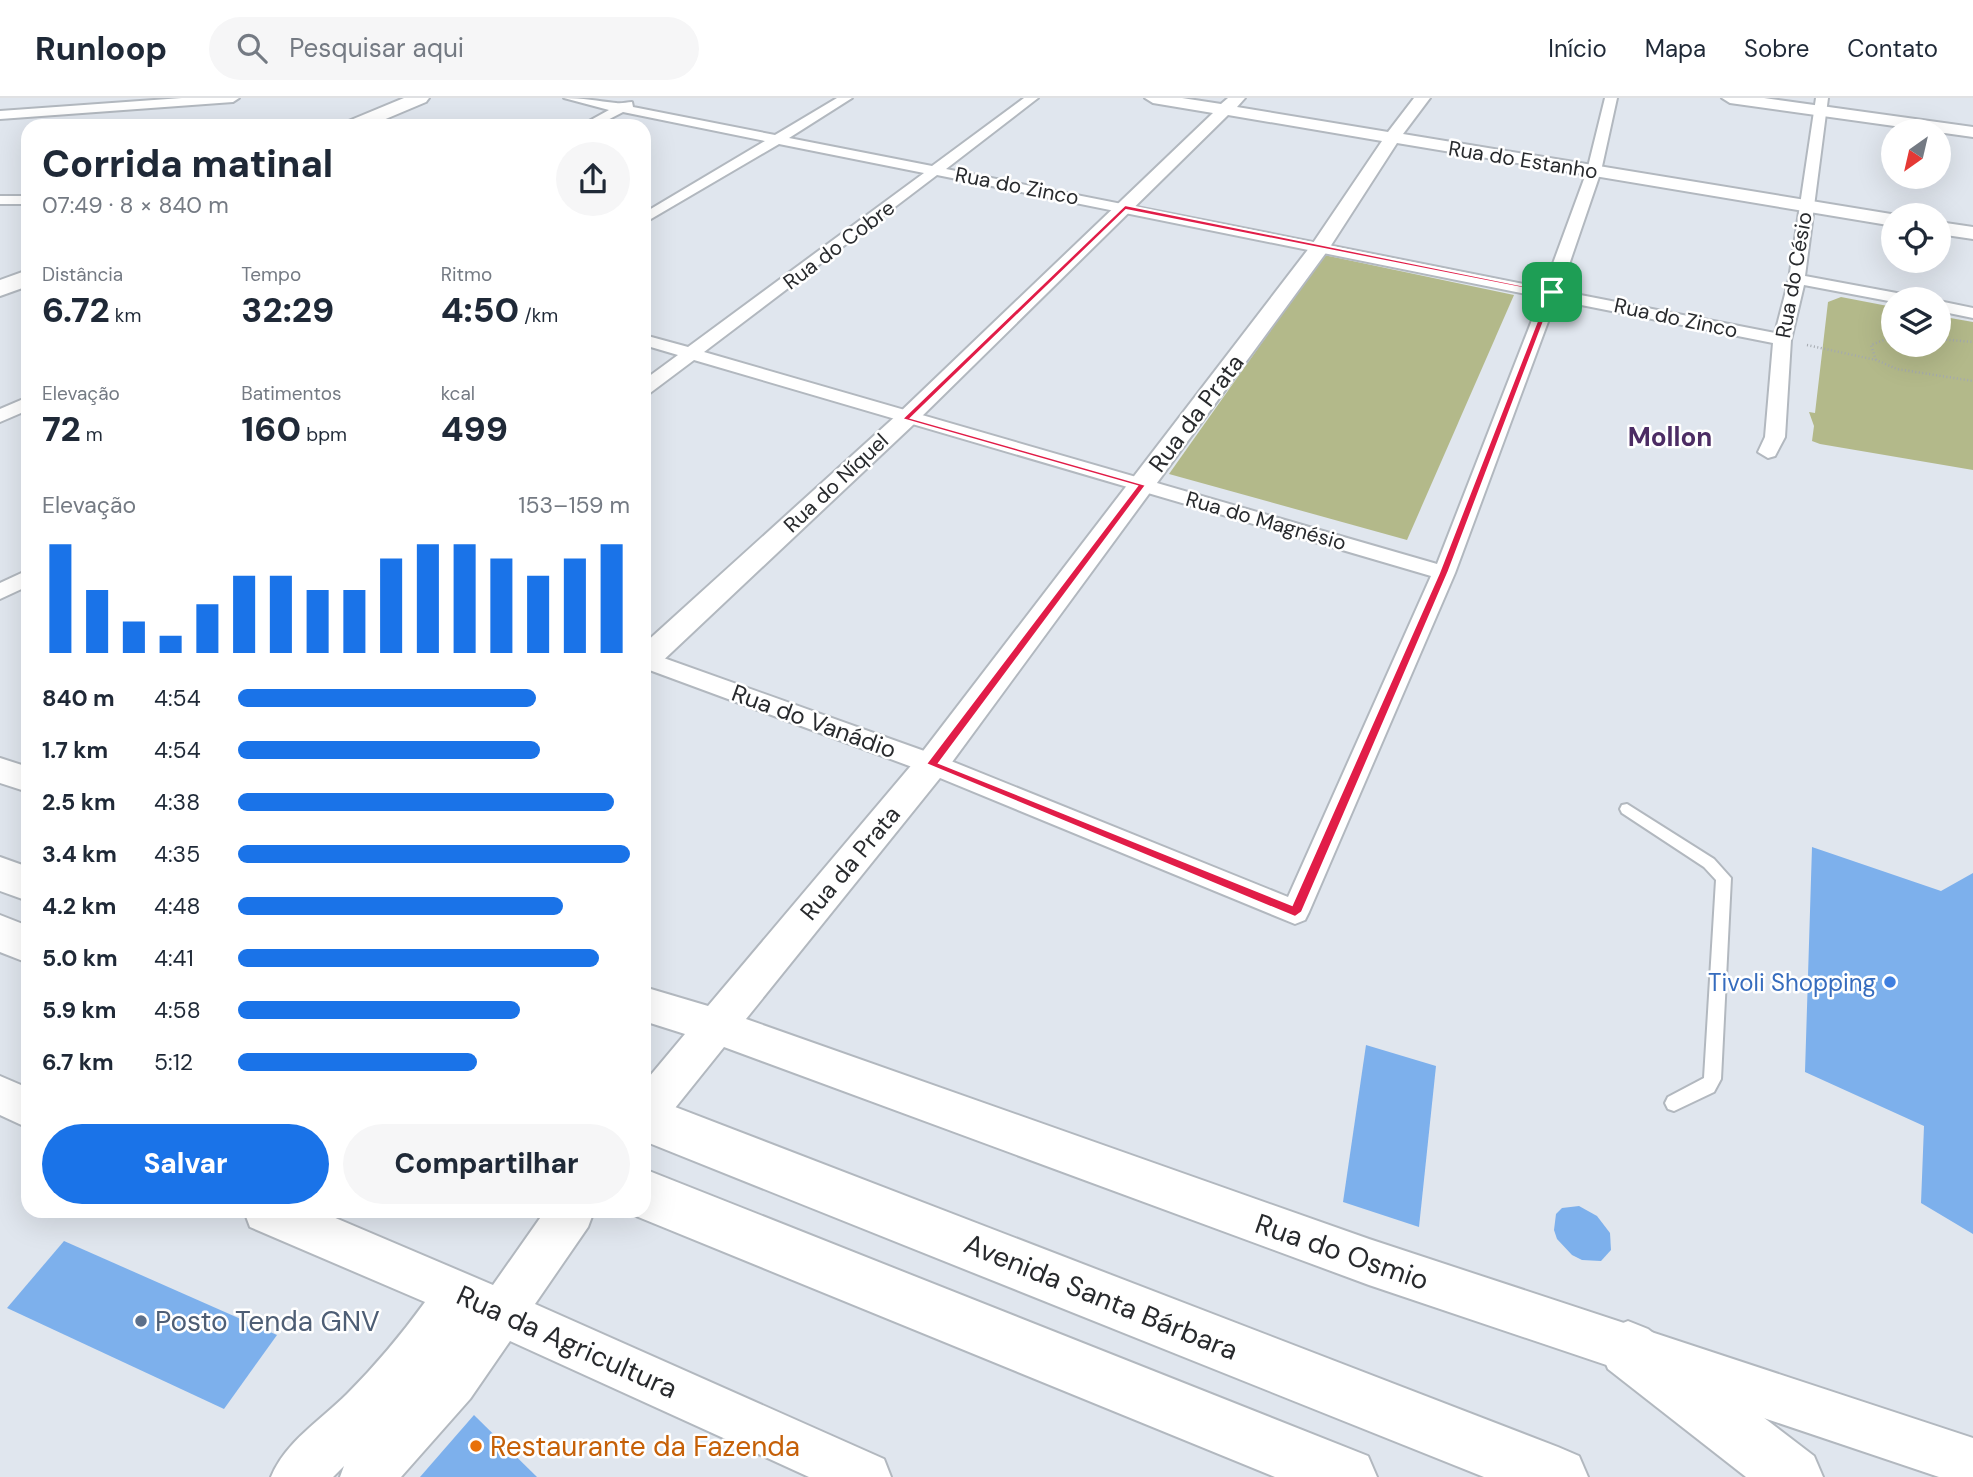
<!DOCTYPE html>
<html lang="pt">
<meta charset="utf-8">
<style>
body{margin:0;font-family:"DM Sans",sans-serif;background:#f6f6f7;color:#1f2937;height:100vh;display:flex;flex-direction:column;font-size:26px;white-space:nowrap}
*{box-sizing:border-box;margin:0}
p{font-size:23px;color:#747a83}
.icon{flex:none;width:38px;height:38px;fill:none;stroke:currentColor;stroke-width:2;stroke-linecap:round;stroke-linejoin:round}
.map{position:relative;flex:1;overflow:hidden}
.sheet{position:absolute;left:21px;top:21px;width:630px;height:1099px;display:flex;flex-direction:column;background:#fff;border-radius:21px;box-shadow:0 7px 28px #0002}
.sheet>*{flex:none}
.needle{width:46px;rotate:214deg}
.controls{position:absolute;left:1881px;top:21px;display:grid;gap:14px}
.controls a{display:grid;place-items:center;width:70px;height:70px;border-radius:50%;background:#fff;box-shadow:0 7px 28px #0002;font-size:35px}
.pin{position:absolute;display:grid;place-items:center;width:60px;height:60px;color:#fff;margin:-30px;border-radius:14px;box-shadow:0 4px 10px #0006}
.round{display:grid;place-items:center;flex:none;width:74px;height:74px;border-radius:37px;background:#f6f6f7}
.summary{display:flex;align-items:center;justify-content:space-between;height:119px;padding:0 21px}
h1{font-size:38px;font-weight:800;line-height:52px}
.metrics{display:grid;grid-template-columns:repeat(3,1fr);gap:10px;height:119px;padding:7px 21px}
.metrics div{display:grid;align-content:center}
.metrics b{font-size:35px;font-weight:800}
.metrics small{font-size:19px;font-weight:400}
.metrics p{font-size:19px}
.chart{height:196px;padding:14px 21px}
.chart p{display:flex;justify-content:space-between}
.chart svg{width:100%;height:126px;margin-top:7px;stroke:#1a73e8;stroke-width:6}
.cta{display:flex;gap:14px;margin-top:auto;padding:14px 21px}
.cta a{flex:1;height:80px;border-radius:42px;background:#1a73e8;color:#fff;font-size:28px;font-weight:800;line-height:80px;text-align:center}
.cta a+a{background:#f6f6f7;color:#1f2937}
ul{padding:0 21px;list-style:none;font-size:23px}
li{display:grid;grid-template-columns:112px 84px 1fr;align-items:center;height:52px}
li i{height:18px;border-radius:9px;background:#1a73e8}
header{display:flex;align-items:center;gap:42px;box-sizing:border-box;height:98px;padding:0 35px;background:#fff;border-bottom:2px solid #e0e1e3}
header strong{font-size:33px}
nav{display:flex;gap:38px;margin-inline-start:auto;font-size:24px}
.search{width:490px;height:63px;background:#f6f6f7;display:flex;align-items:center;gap:18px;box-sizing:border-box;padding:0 24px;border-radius:38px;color:#747a83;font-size:26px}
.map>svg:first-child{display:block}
.green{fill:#b3b98a}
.building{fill:#7db0ec}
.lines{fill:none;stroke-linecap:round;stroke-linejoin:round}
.service-casing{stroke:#b2b8bf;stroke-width:4}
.minor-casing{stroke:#b2b8bf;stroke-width:4}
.tertiary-casing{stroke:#b2b8bf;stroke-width:4}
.primary-casing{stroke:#b2b8bf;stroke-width:4}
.path{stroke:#a4a9af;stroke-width:2.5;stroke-dasharray:1 2.5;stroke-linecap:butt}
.service{fill:#fff;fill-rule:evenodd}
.minor{fill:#fff;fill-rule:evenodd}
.tertiary{fill:#fff;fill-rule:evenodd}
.primary{fill:#fff;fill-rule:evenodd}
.route{fill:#e11d48;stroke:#fff;stroke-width:2;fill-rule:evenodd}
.shop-dot{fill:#3f7fe0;stroke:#fff;stroke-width:2.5}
.service-dot{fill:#5c6f8a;stroke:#fff;stroke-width:2.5}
.food-dot{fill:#e8710a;stroke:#fff;stroke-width:2.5}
.labels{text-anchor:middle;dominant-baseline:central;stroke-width:5;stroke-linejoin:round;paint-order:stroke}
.far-street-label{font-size:21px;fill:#282a2d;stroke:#fff}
.street-label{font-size:24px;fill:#282a2d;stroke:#fff}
.shop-label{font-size:24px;fill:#366cbe;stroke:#fff;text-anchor:end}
.far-district-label{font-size:26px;font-weight:bold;fill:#4c2c64;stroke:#fff}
.near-street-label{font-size:28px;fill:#282a2d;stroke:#fff}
.near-service-label{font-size:28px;fill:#4e5e75;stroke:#fff;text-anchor:start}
.near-food-label{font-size:28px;fill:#c56008;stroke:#fff;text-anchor:start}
</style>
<header>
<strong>Runloop</strong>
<div class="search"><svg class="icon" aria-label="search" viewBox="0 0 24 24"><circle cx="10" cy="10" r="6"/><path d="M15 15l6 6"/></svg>Pesquisar aqui</div>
<nav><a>Início</a><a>Mapa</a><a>Sobre</a><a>Contato</a></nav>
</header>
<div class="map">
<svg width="1973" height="1379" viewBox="0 0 1973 1379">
<rect width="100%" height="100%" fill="#e0e6ee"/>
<g class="green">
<path d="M1324,157L1514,197L1407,442L1169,376Z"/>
<path d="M1841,199L1893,209L1894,247H1939V218L1973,224V372L1820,346L1812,343L1814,328L1809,314L1815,315L1828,204Z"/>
</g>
<g class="building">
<path d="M1812,749L1941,793L1973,775V1136L1921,1105L1924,1028L1805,974Z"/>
<path d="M1366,947L1436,968L1419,1129L1343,1104Z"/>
<path d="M1579,1108L1597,1118L1610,1135L1611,1152L1601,1163L1582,1162L1572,1157L1557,1141L1554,1132L1556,1116L1562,1110Z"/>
<path d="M64,1143L277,1237L224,1311L7,1210Z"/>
<path d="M474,1317L537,1379H420Z"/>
</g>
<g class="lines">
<defs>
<path id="service" d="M1627,706L1714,761L1731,780L1721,981L1714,994L1674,1013L1668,1011L1665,1005L1668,999L1704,980L1716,782L1704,769L1622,715L1620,711L1622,707Z"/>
<g id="minor">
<path d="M182,0H239L233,4L0,21V13Z"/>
<path d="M564,0C582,0 598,3 616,5C622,6 626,4 632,4L633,9L775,37L837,0H852L789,40L932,68L1024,0H1038L946,71L1544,190L1587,73L1605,0H1617L1601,73L1560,193L1775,235L1789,181L1816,0H1828L1805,178L1902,196L1910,201H1894V204L1804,187L1791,242L1785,339L1775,358L1768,360L1758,354L1765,339L1773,245L1556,202L1455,475L1309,814L1305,822L1295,826L923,673L644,570V553L941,659L1288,799L1431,478L694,262L650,295L644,296V282L678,257L644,247V237L688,249L924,75L779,46L644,125V115L765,43L623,14L596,28H580L609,12ZM937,77L1541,199L1437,466L704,254Z"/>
<rect x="0" y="98" width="28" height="8"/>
<path d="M1939,203L1973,210V220L1939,213Z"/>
<path d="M28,299V312L0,324V311Z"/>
<path d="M28,472V488L0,501V485Z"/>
</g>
<g id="tertiary">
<path d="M1145,0H1182L1221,6L1228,0H1245L1237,9L1388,34L1414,0H1430L1403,36L1897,117H1894V128L1397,45L1328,152L944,675L746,921L1369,1141L1973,1340V1379H1939L1369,1187L724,949L659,1030L644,1036V985L685,936L644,923V889L708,908L920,657L1313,145L1382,43L1228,17L914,326L655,570L644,573V546L898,316L1213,15L1153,5Z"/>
<path d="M1722,0H1764L1973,29V39L1730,5Z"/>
<path d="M1939,124L1973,129V141L1939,136Z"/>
<path d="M0,660L28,669V694L0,685Z"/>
<path d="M0,978L28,990V1030L0,1017Z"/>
<path d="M244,1113H319L493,1187L545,1113H594L588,1129L535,1206L884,1361L891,1379H809L510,1243L470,1301L401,1379H340L344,1368L333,1379H271C285,1344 321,1322 347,1296C376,1267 401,1237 425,1204L250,1129Z"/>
</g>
<g id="primary">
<path d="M404,0H429L426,4L369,28H344L346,24Z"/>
<path d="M28,172V188L0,198V182Z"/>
<path d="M0,759L28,769V803L0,793Z"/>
<path d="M0,817L28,828V865L0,854Z"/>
<path d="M644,997L1558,1349L1579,1358L1588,1379H1484L644,1043Z"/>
<path d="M644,1071L1368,1358L1377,1379H1275L626,1114L644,1113Z"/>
<path d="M1628,1223L1648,1231L1814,1358L1823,1379H1746L1608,1271L1600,1251L1608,1231Z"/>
</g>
</defs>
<use href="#service" class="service-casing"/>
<use href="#minor" class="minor-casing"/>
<use href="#tertiary" class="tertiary-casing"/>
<use href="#primary" class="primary-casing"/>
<g class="path">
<path d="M1939,241L1973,244"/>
<path d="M1807,247L1876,262L1897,271L1973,283"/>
<path d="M1876,262L1871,247L1894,238"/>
</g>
<use href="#service" class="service"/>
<use href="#minor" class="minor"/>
<use href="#tertiary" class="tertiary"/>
<use href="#primary" class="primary"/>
</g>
<path class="route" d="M1125,107L1555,194L1448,475L1302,814L1295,819L926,666L1137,388L902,321ZM1126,112L1548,195L1439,475L1292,807L939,665L1146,387L911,320Z"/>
<circle class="shop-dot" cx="1890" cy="884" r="7"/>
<circle class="service-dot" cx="141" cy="1223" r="7"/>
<circle class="food-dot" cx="476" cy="1348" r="7"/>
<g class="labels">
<g class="far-street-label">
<text transform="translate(1523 62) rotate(9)">Rua do Estanho</text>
<text transform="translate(1017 88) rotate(11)">Rua do Zinco</text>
<text transform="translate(839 147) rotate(-37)">Rua do Cobre</text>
<text transform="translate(1794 177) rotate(-80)">Rua do Césio</text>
<text transform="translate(1676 220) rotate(12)">Rua do Zinco</text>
<text transform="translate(836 385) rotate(-43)">Rua do Níquel</text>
<text transform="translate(1266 423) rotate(16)">Rua do Magnésio</text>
</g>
<g class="street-label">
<text transform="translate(1196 315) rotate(-53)">Rua da Prata</text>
<text transform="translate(814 623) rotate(20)">Rua do Vanádio</text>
<text transform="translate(850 765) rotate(-50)">Rua da Prata</text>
</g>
<g class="shop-label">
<text x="1876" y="884">Tivoli Shopping</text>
</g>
<g class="far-district-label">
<text x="1670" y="339">Mollon</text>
</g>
<g class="near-street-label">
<text transform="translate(1342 1154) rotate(19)">Rua do Osmio</text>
<text transform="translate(1101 1199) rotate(22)">Avenida Santa Bárbara</text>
<text transform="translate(567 1244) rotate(24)">Rua da Agricultura</text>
</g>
<g class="near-service-label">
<text x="155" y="1223">Posto Tenda GNV</text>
</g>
<g class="near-food-label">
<text x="490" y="1348">Restaurante da Fazenda</text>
</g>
</g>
</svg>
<div class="controls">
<a><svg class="needle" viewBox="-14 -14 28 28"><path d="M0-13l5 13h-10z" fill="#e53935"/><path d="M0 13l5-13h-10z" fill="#747a83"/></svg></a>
<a><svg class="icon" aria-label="locate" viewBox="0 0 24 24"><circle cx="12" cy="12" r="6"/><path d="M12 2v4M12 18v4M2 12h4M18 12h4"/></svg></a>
<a><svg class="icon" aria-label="layers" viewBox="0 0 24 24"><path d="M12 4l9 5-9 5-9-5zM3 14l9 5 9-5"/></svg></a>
</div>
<div class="pin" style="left:1552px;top:194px;background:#1e9e55"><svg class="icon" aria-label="arrive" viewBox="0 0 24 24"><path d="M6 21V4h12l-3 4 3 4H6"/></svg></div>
<section class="sheet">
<div class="summary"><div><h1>Corrida matinal</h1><p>07:49 · 8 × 840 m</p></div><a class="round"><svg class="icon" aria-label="share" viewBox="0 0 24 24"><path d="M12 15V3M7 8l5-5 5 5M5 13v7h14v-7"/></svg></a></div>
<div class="metrics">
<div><p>Distância</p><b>6.72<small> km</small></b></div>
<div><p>Tempo</p><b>32:29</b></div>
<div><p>Ritmo</p><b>4:50<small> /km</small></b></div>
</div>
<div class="metrics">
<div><p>Elevação</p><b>72<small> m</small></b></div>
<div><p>Batimentos</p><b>160<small> bpm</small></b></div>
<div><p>kcal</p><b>499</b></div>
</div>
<div class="chart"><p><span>Elevação</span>153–159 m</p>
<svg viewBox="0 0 160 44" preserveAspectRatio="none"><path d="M5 44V6M15 44V22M25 44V33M35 44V38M45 44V27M55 44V17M65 44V17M75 44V22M85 44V22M95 44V11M105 44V6M115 44V6M125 44V11M135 44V17M145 44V11M155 44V6"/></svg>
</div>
<ul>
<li><b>840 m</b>4:54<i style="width:76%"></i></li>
<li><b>1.7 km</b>4:54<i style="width:77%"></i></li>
<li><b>2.5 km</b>4:38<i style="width:96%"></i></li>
<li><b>3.4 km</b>4:35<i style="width:100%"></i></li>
<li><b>4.2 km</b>4:48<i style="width:83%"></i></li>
<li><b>5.0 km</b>4:41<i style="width:92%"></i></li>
<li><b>5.9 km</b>4:58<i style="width:72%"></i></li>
<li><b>6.7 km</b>5:12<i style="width:61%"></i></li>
</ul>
<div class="cta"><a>Salvar</a><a>Compartilhar</a></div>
</section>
</div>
